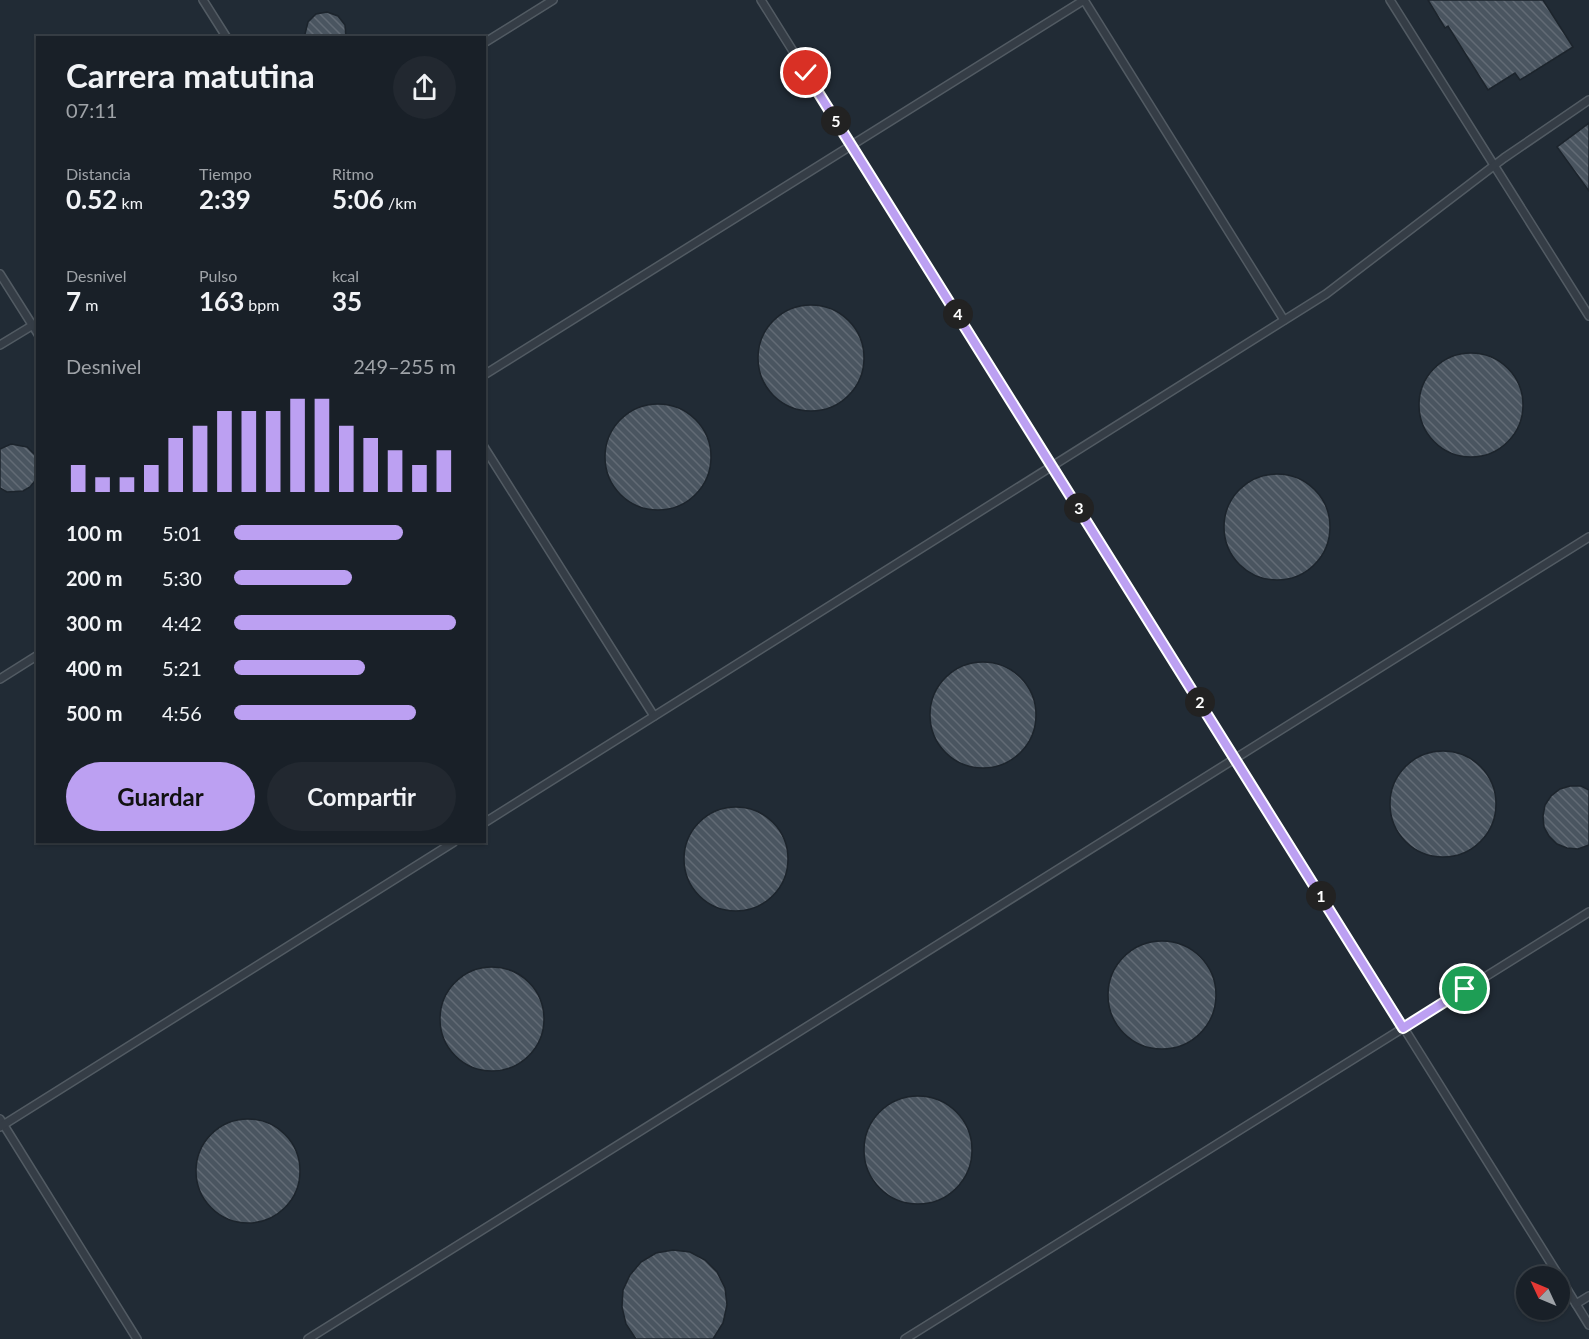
<!DOCTYPE html>
<html lang="es">
<meta charset="utf-8">
<style>
body{margin:0;font-family:Lato,sans-serif;background:#222830;color:#f1f3f6;height:100vh;display:flex;flex-direction:column;font-size:22px;white-space:nowrap}
*{box-sizing:border-box;margin:0}
p{font-size:20px;color:#9fa3a8}
.icon{flex:none;width:33px;height:33px;fill:none;stroke:currentColor;stroke-width:2;stroke-linecap:round;stroke-linejoin:round}
.map{position:relative;flex:1;overflow:hidden}
.sheet{position:absolute;left:36px;top:36px;width:450px;height:807px;display:flex;flex-direction:column;background:#192028;border-radius:0px;box-shadow:0 2px 4px #0004,0 0 0 2px #373e45}
.sheet>*{flex:none}
.needle{width:39px;rotate:314deg}
.controls{position:absolute;left:1516px;top:1266px;display:grid;gap:12px}
.controls a{display:grid;place-items:center;width:54px;height:54px;border-radius:50%;background:#192028;box-shadow:0 2px 4px #0004,0 0 0 2px #373e45;font-size:30px}
.pin{position:absolute;display:grid;place-items:center;width:51px;height:51px;color:#fff;margin:-26px;border:3px solid #fff;border-radius:50%;box-shadow:0 2px 6px #0007}
.km{position:absolute;width:30px;height:30px;margin:-15px;border-radius:50%;background:#222;color:#fff;font-size:16px;line-height:30px;text-align:center}
.round{display:grid;place-items:center;flex:none;width:63px;height:63px;border-radius:32px;background:#222830}
.overview{display:flex;align-items:center;justify-content:space-between;height:102px;padding:0 30px}
h1{font-size:33px;font-weight:700;line-height:45px}
.stats{display:grid;grid-template-columns:repeat(3,1fr);gap:9px;height:102px;padding:6px 30px}
.stats div{display:grid;align-content:center}
.stats b{font-size:26px;font-weight:700}
.stats small{font-size:16px;font-weight:400}
.stats p{font-size:16px}
.chart{height:168px;padding:12px 30px}
.chart p{display:flex;justify-content:space-between}
.chart svg{width:100%;height:108px;margin-top:6px;stroke:#bca0f2;stroke-width:6}
.primary-button{display:flex;gap:12px;margin-top:auto;padding:12px 30px}
.primary-button a{flex:1;height:69px;border-radius:36px;background:#bca0f2;color:#111;font-size:24px;font-weight:700;line-height:69px;text-align:center}
.primary-button a+a{background:#222830;color:#f1f3f6}
ul{padding:0 30px;list-style:none;font-size:20px}
li{display:grid;grid-template-columns:96px 72px 1fr;align-items:center;height:45px}
li i{height:15px;border-radius:8px;background:#bca0f2}
.map>svg:first-child{display:block}
.building{fill:url(#building-back-hatch);stroke:#1c242c;stroke-width:1.5}
.lines{fill:none;stroke-linecap:round;stroke-linejoin:round}
.lane-casing{stroke:#525b63;stroke-width:10}
.lane{stroke:#353d46;stroke-width:7}
.route-casing{stroke:#fff;stroke-width:12}
.route{stroke:#bca0f2;stroke-width:8}
</style>
<div class="map">
<svg width="1589" height="1339" viewBox="0 0 1589 1339">
<defs>
<pattern id="building-back-hatch" width="6" height="6" patternUnits="userSpaceOnUse" patternTransform="scale(1.5)"><rect width="6" height="6" fill="#4a5560"/><path d="M-1 5l2 2M0 0l6 6M5-1l2 2" fill="none" stroke="#626b75"/></pattern>
</defs>
<rect width="100%" height="100%" fill="#212b35"/>
<g class="building">
<path d="M1428,0H1543L1573,47L1520,80L1515,73L1488,90L1448,26L1445,28Z"/>
<path d="M327,12L338,16L345,25L346,38H304L308,22L316,14Z"/>
<path d="M1589,123V191L1557,147Z"/>
<circle cx="811" cy="358" r="53"/>
<circle cx="1471" cy="405" r="52"/>
<circle cx="658" cy="457" r="53"/>
<path d="M11,444L27,447L38,458V477L30,487L23,491L7,492L0,488V449Z"/>
<circle cx="1277" cy="527" r="53"/>
<circle cx="983" cy="715" r="53"/>
<circle cx="1443" cy="804" r="53"/>
<path d="M1570,786H1581L1589,790V845L1578,849L1567,848L1557,844L1549,836L1544,827L1543,816L1545,805L1551,796L1560,789Z"/>
<circle cx="736" cy="859" r="52"/>
<circle cx="1162" cy="995" r="54"/>
<circle cx="492" cy="1019" r="52"/>
<circle cx="918" cy="1150" r="54"/>
<circle cx="248" cy="1171" r="52"/>
<path d="M673,1250L690,1252L705,1260L717,1272L725,1288L727,1305L723,1323L713,1339H636L626,1324L622,1307L623,1290L630,1275L641,1262L656,1253Z"/>
</g>
<g class="lines">
<defs>
<g id="lane">
<path d="M203,0L227,38"/>
<path d="M761,0L1559,1276"/>
<path d="M1084,0L1284,320"/>
<path d="M1390,0L1589,316"/>
<path d="M484,43L553,0"/>
<path d="M0,274L38,334"/>
<path d="M0,345L38,322"/>
<path d="M484,375L1084,0"/>
<path d="M484,447L654,716"/>
<path d="M0,679L38,655"/>
<path d="M484,823L1326,294L1504,158L1589,100"/>
<path d="M0,1119L137,1339"/>
<path d="M0,1127L454,842"/>
<path d="M1560,1278L1589,1325"/>
<path d="M1576,1304L1589,1296"/>
<path d="M308,1339L1589,537"/>
<path d="M905,1339L1589,912"/>
</g>
</defs>
<use href="#lane" class="lane-casing"/>
<use href="#lane" class="lane"/>
</g>
<g class="lines">
<defs>
<path id="route" d="M806,73L1403,1028L1465,989"/>
</defs>
<use href="#route" class="route-casing"/>
<use href="#route" class="route"/>
</g>
</svg>
<div class="controls">
<a><svg class="needle" viewBox="-14 -14 28 28"><path d="M0-13l5 13h-10z" fill="#e53935"/><path d="M0 13l5-13h-10z" fill="#9fa3a8"/></svg></a>
</div>
<div class="pin" style="left:1465px;top:989px;background:#1e9e55"><svg class="icon" aria-label="arrive" viewBox="0 0 24 24"><path d="M6 21V4h12l-3 4 3 4H6"/></svg></div>
<div class="pin" style="left:806px;top:73px;background:#d93025"><svg class="icon" aria-label="check" viewBox="0 0 24 24"><path d="M5 12l5 5 9-10"/></svg></div>
<b class="km" style="left:1321px;top:896px">1</b>
<b class="km" style="left:1200px;top:702px">2</b>
<b class="km" style="left:1079px;top:508px">3</b>
<b class="km" style="left:958px;top:314px">4</b>
<b class="km" style="left:836px;top:121px">5</b>
<section class="sheet">
<div class="overview"><div><h1>Carrera matutina</h1><p>07:11</p></div><a class="round"><svg class="icon" aria-label="share" viewBox="0 0 24 24"><path d="M12 15V3M7 8l5-5 5 5M5 13v7h14v-7"/></svg></a></div>
<div class="stats">
<div><p>Distancia</p><b>0.52<small> km</small></b></div>
<div><p>Tiempo</p><b>2:39</b></div>
<div><p>Ritmo</p><b>5:06<small> /km</small></b></div>
</div>
<div class="stats">
<div><p>Desnivel</p><b>7<small> m</small></b></div>
<div><p>Pulso</p><b>163<small> bpm</small></b></div>
<div><p>kcal</p><b>35</b></div>
</div>
<div class="chart"><p><span>Desnivel</span>249–255 m</p>
<svg viewBox="0 0 160 44" preserveAspectRatio="none"><path d="M5 44V33M15 44V38M25 44V38M35 44V33M45 44V22M55 44V17M65 44V11M75 44V11M85 44V11M95 44V6M105 44V6M115 44V17M125 44V22M135 44V27M145 44V33M155 44V27"/></svg>
</div>
<ul>
<li><b>100 m</b>5:01<i style="width:76%"></i></li>
<li><b>200 m</b>5:30<i style="width:53%"></i></li>
<li><b>300 m</b>4:42<i style="width:100%"></i></li>
<li><b>400 m</b>5:21<i style="width:59%"></i></li>
<li><b>500 m</b>4:56<i style="width:82%"></i></li>
</ul>
<div class="primary-button"><a>Guardar</a><a>Compartir</a></div>
</section>
</div>
